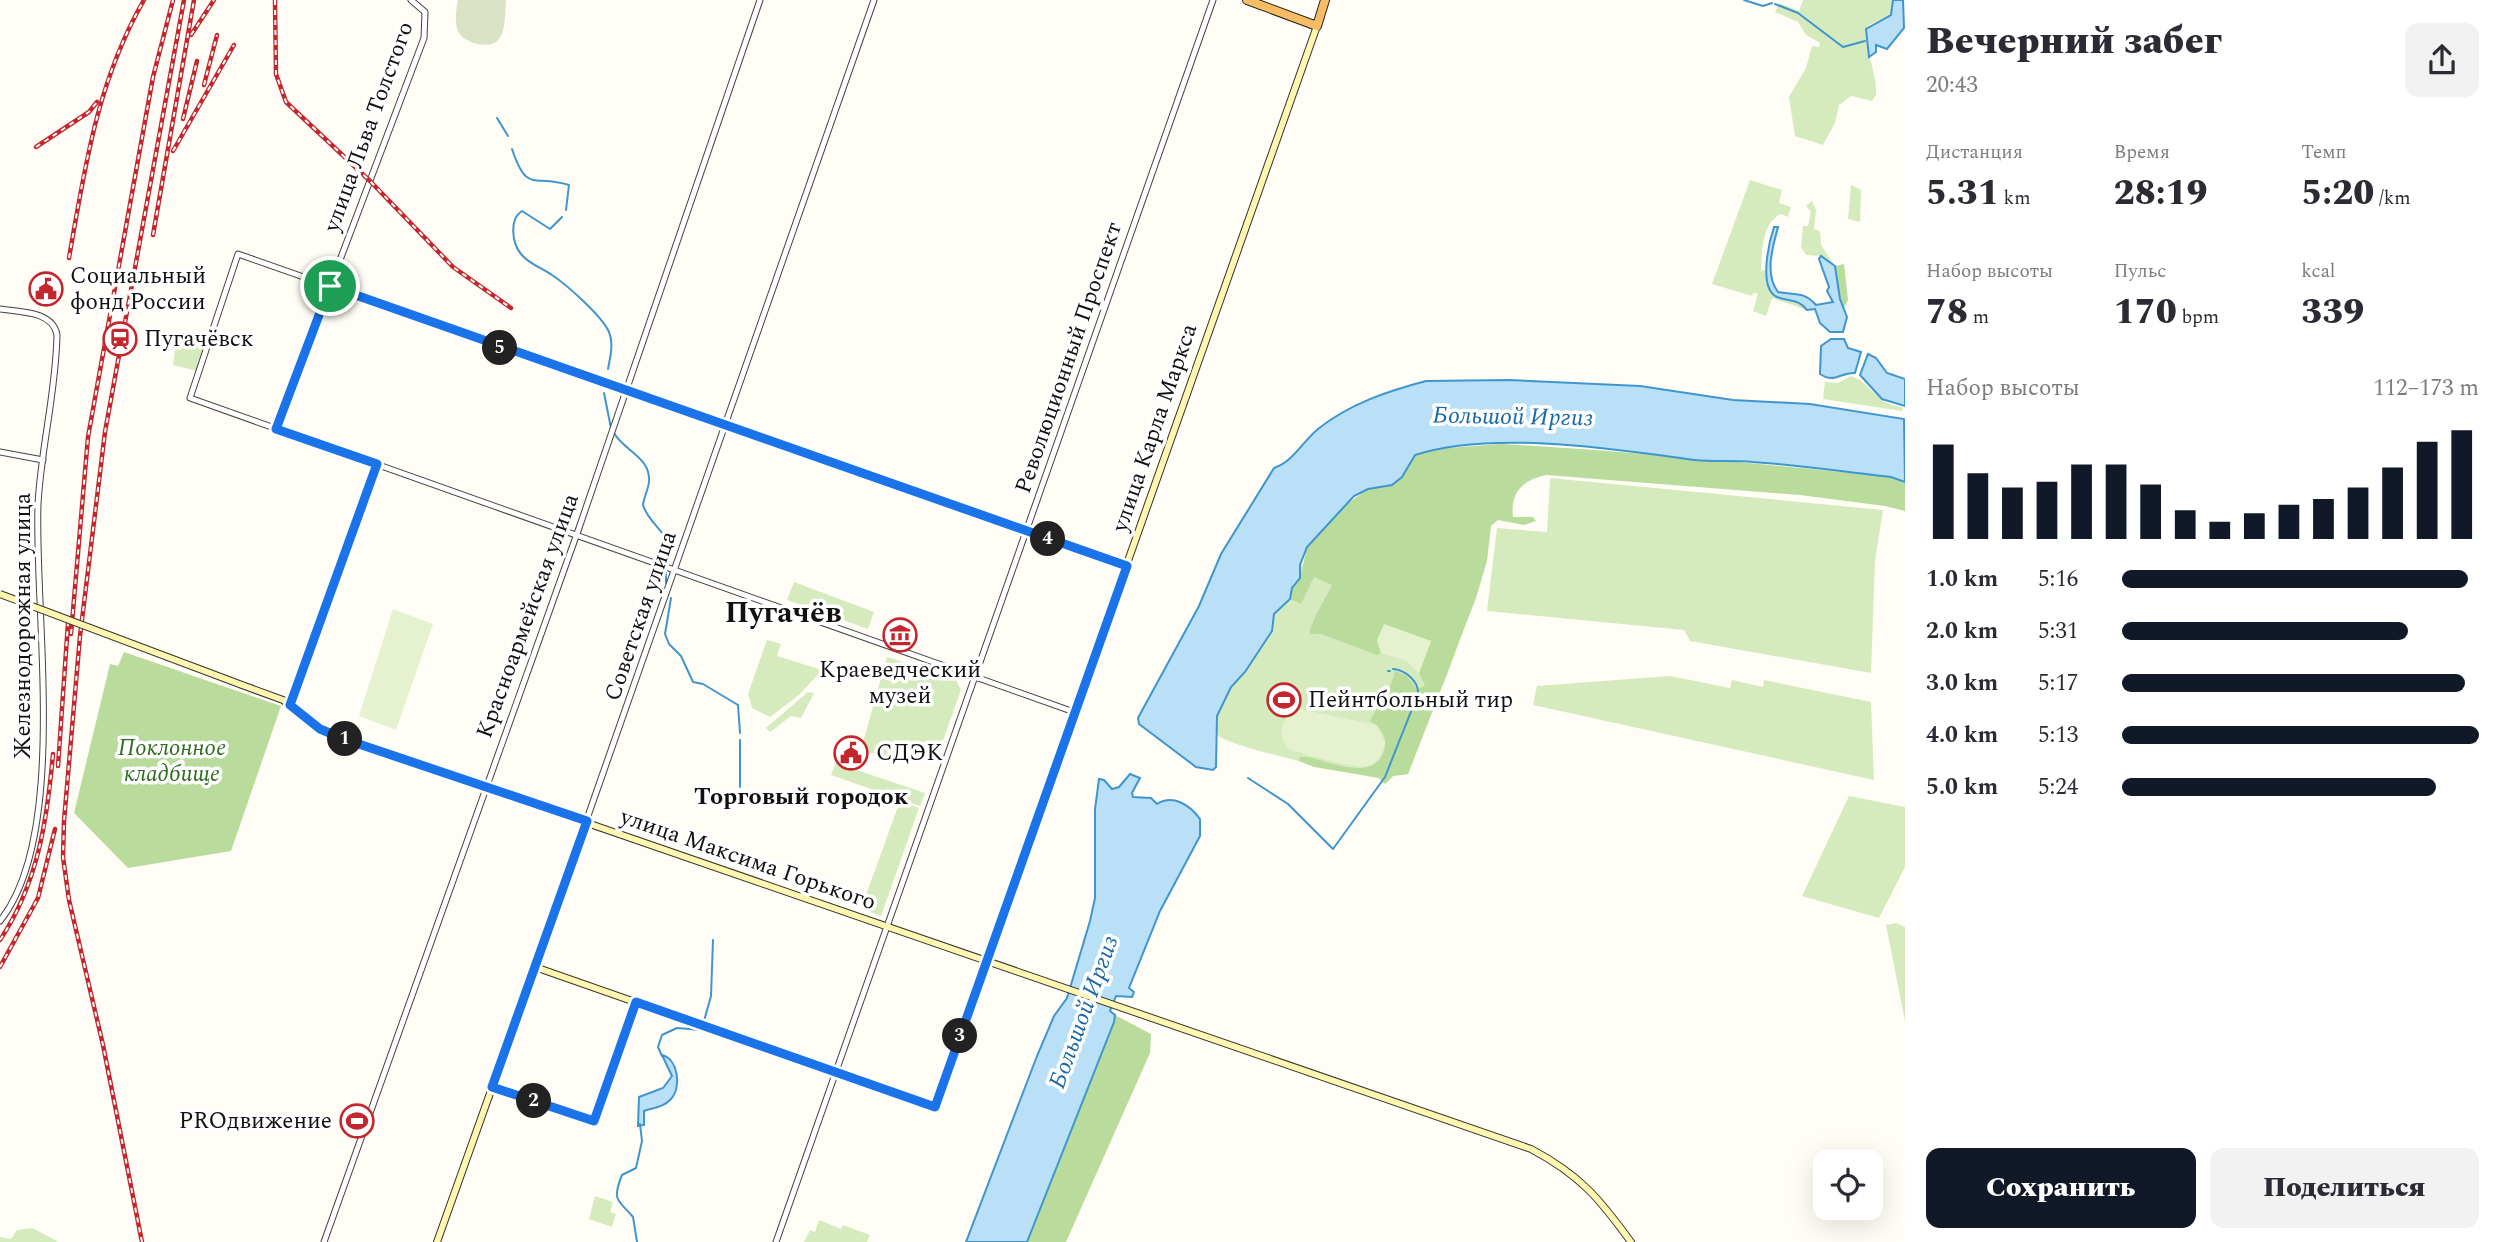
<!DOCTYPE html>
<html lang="ru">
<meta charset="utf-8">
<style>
body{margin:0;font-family:Spectral,serif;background:#f2f2f3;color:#2b2b33;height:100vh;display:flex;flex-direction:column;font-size:26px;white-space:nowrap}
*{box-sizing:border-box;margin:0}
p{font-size:23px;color:#7c7c81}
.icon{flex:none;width:38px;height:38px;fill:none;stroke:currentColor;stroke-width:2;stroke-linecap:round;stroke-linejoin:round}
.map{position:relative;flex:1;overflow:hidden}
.sheet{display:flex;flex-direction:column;background:#fff;width:595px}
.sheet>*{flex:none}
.controls{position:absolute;left:1813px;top:1150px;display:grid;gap:14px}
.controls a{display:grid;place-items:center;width:70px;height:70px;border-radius:14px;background:#fff;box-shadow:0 7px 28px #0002;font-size:35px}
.pin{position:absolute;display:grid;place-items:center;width:60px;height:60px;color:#fff;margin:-30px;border:4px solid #fff;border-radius:50%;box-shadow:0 2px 7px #0007}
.km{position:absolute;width:35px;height:35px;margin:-18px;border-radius:50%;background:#222;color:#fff;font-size:19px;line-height:35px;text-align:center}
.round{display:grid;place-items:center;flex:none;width:74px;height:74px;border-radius:14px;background:#f2f2f3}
.summary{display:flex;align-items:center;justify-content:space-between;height:119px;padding:0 21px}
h1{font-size:38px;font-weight:800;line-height:52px}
.metrics{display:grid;grid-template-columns:repeat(3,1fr);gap:10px;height:119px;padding:7px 21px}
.metrics div{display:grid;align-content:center}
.metrics b{font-size:35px;font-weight:800}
.metrics small{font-size:19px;font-weight:400}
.metrics p{font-size:19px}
.chart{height:196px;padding:14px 21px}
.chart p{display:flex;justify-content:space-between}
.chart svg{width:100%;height:126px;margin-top:7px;stroke:#111827;stroke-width:6}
.primary-button{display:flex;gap:14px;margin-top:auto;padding:14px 21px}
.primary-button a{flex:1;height:80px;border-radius:14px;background:#111827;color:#fff;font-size:28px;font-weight:800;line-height:80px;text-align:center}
.primary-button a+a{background:#f2f2f3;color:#2b2b33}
ul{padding:0 21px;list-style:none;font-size:23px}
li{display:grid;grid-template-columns:112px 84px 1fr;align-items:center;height:52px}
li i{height:18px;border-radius:9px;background:#111827}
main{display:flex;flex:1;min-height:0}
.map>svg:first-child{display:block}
.green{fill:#d5ebbd}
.forest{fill:#b9dc9c}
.cemetery{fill:#d9e3c4}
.pitch{fill:#e6f2cf}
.water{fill:#b9e0f7;stroke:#3f96cf;stroke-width:2}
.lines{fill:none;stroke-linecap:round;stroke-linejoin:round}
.stream{stroke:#3f96cf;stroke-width:2}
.tertiary-casing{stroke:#444;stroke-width:7}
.secondary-casing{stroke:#333;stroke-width:8}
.trunk-casing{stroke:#222;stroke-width:10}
.tertiary{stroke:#fff;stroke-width:5}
.secondary{stroke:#fff6b0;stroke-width:6}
.trunk{stroke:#f7bc64;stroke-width:8}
.rail-casing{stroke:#c4262e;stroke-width:4.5}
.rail{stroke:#fff;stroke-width:2;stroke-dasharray:5;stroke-linecap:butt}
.secondary-bridge-casing{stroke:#333;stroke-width:8;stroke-linecap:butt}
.secondary-bridge{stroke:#fff6b0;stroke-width:6}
.route-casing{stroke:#fff;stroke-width:14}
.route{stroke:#1a73e8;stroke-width:9}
.labels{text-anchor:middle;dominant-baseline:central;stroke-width:7;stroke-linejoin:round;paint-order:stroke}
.street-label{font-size:23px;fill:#111;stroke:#fff}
.poi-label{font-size:23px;fill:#111;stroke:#fff;text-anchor:start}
.park-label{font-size:23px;font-style:italic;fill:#2f6b1f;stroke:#fff}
.water-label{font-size:24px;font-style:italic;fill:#1768a6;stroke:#fff}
.neighbourhood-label{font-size:24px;font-weight:bold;fill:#111;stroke:#fff}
.district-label{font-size:30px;font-weight:bold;fill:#111;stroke:#fff}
</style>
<main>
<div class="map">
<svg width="1905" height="1242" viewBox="0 0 1905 1242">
<rect width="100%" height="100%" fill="#fffdf5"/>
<g class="green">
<path d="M1803,0H1893L1891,15L1869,25C1862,51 1877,67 1876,95L1872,101L1851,96L1839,105L1835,123L1823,145L1795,136L1789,97L1806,68L1812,46L1819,47L1820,43L1806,35L1798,22L1775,12L1779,3L1799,11Z"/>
<path d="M1750,180L1782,190L1779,203L1791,207L1788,217L1781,214C1762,222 1762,252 1761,270L1766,271C1776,312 1788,285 1807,310L1772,298L1766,316L1753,311L1758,294L1754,292L1752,296L1712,284Z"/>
<path d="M1851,185L1861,190L1860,222L1848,219Z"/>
<path d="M1812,201L1816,210L1814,229L1820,231L1821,245L1835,266L1821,256L1806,255L1801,247L1803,226H1808L1811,212L1806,206Z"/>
<path d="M177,335L205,343L197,371L173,365Z"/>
<path d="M1851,376L1860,380L1884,402L1903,408L1902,411L1823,399L1825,382L1838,383Z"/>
<path d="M1550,478L1883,510L1875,561L1871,673L1690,641L1684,630L1487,611L1497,528L1547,532Z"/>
<path d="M1300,565L1464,624L1451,665L1408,774L1393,776L1385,784L1379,778C1354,774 1226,747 1216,734L1217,716L1231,687L1245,672L1271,631L1274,614L1290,599Z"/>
<path d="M794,582L874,612L868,629L787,600Z"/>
<path d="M767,640L781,644L777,656L822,670L799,695L770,717L752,708L748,694Z"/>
<path d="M887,657L955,678L961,690L936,760L906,748L893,759L874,753H860Z"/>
<path d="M1670,676L1730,688L1732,680L1763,687L1764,680L1871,702L1874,780L1533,705L1537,686Z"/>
<path d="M808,692L814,693L801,718L791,716L770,732L766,728Z"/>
<path d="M836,763L925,793L920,806L831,775Z"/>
<path d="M1849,796L1905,807V867L1879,918L1802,896Z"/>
<path d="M900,801L919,808L881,916L861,909Z"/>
<path d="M1896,923L1905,927V1021L1886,925Z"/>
<path d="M595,1196L613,1202L610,1212L616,1214L612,1227L589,1219Z"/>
<path d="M819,1220L841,1229L843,1225L870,1235L867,1242H804L810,1230L815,1232Z"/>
<path d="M32,1228L59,1242H0V1237L11,1239L17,1230Z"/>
</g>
<g class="forest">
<path d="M1844,264L1848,300L1844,308L1840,300L1835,266Z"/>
<path d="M1501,444C1632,451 1761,464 1891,477L1905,482V511L1885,506L1800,495L1546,475C1523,480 1510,492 1513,517H1533L1536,521L1524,525L1498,520L1491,526L1487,561L1476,598L1408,774L1393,776L1385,784L1379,778L1314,767L1299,761L1300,757H1308C1324,761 1345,769 1362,768C1389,766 1393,731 1370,721C1378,705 1392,688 1395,671L1407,676L1417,689L1425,686L1419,673L1431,641L1377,640L1381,653L1377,655L1321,634H1310C1308,626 1327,596 1332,585L1314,577L1301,604L1290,599L1292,588L1300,578L1307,547L1338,510L1368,489L1393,484L1402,477L1414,455L1434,449Z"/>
<path d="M124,652L281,706L231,851L128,868L74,813L110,664L118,666Z"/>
<path d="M1115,1015L1151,1034L1150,1053L1066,1242H1027Z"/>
</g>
<path class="cemetery" d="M458,0H506C505,11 506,30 499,39C491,50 466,44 459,33C454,24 456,10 458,0Z"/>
<g class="pitch">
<path d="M393,609L433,624L396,730L359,716Z"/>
<path d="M1384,624L1431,641L1419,673L1406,661L1381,653L1377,640Z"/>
<path d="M1300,709L1376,725L1385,741C1384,752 1379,764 1367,766C1350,768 1308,755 1291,750C1275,736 1281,716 1300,709Z"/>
</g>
<g class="water">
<path d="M1893,0H1903L1904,28L1887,49L1876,45V52L1869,57L1866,29L1891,15Z"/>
<path d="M1774,227H1778C1773,246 1764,274 1778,292C1794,295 1804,291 1816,305L1833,302L1827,291L1829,287L1819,259L1821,256L1835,266L1840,299L1847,317L1843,332H1830L1820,323L1815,309L1807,310C1797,298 1790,302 1777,297C1758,288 1769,242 1774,227Z"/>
<path d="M1831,339H1844L1848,348L1861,352L1855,373C1840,372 1835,384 1820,374L1821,346Z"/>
<path d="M1868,354L1876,358L1887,373L1905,379V406L1882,399L1860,375Z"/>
<path d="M1426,381L1510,380L1640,386L1733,400L1810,404L1904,419L1905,482L1891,477C1845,472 1799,465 1753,462C1734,460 1714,462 1695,460C1614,449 1492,430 1415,455L1402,477L1392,485L1368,489L1354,496L1307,547L1300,565V578L1292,588L1290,599L1274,614L1272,631L1245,672L1231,687L1217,716L1216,767L1213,770L1196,767L1139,724L1138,718L1199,606L1221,554L1274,468C1293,462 1303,441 1318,429C1349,404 1388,391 1426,381Z"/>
<path d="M1130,774L1140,778L1132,793L1133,797L1151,798L1157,804C1173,794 1190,805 1200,819V836L1160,911L1129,988L1134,992L1132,997L1116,996L1110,1011L1115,1015L1114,1022L1027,1242H966L1037,1056L1054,1016L1067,998L1090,921L1095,898V809L1099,779L1104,780L1112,789L1119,787Z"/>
<path d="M662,1055C678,1059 682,1087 671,1099C664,1107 653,1108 644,1111V1125L638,1126L639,1097L663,1088L672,1076Z"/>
</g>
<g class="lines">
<g class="stream">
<path d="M1744,0L1763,6L1772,3"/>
<path d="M1775,4L1798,13L1843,47L1865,41"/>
<path d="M497,118L508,136"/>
<path d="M512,149C527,194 533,174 569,185L566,210"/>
<path d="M562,217L550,229L522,211C509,219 512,243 521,254C529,264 542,268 552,275C567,285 602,316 609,332C614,343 610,358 608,369"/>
<path d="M604,393L611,428"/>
<path d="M614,433C624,451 651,457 649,482C648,490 644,497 643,505C650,528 678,536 668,564"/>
<path d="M666,571V583"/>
<path d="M671,598L665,634L669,644L681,656L693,682L703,684L738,705L740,733"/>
<path d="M1388,671H1390"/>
<path d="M740,740V787"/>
<path d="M1248,778L1288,804L1333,849L1385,777L1418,694C1419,681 1405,670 1393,669"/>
<path d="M704,1021L711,996L713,940"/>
<path d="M662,1056L658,1047L662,1035L677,1028L701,1030"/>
<path d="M637,1242L633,1217C619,1200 611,1202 622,1175L636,1168L642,1141L640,1124"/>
</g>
<defs>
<g id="tertiary">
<path d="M0,309C20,312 53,311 57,335C56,392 41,448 38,504C34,614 69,835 0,921"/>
<path d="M276,429L424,38L425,12L411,0"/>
<path d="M0,452L43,460"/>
<path d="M290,705L377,464"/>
<path d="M1074,712L190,398L238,254L1127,566"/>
<path d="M535,967L874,0"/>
<path d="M492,1087L594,1121L636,1002"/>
<path d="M324,1242L579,528L760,0"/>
<path d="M776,1242L1213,0"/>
</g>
<g id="secondary">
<path d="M242,685L283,700L320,729L344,739L1531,1149C1580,1175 1599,1198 1631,1242"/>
<path d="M437,1242L535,967L935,1107L1317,26"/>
</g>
<path id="trunk" d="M1247,0L1317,26L1325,0"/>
</defs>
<use href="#tertiary" class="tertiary-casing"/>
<use href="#secondary" class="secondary-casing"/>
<use href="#trunk" class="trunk-casing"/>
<use href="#tertiary" class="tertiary"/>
<use href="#secondary" class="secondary"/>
<use href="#trunk" class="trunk"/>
<defs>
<g id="rail">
<path d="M275,0L276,74L286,102L370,181L453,267L511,308"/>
<path d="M191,35L214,0"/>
<path d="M204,85L217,35"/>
<path d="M183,119L197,61"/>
<path d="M36,147L89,112L97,102"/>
<path d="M173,151L234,45"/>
<path d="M153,235L194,0"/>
<path d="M69,258C85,167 97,82 144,0"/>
<path d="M71,634L88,437L153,77L173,0"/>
<path d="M58,766L68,623"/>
<path d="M0,940C38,883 47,821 53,754"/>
<path d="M0,967L38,898L55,829"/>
<path d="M142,1242L103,1045L69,900L63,857L64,821L80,636L105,432L184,0"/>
</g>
</defs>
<use href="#rail" class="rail-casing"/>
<use href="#rail" class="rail"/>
<defs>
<path id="secondary-bridge" d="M0,594L242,685"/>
</defs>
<use href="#secondary-bridge" class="secondary-bridge-casing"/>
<use href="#secondary-bridge" class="secondary-bridge"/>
</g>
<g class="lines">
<defs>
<path id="route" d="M330,286L1127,566L935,1107L636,1002L594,1121L492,1087L587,821L344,739L320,729L290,705L377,464L276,429Z"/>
</defs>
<use href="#route" class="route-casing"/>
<use href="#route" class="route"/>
</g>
<defs>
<symbol id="civic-ring" viewBox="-11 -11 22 22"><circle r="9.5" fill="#fff" stroke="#c4262e" stroke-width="1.5"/><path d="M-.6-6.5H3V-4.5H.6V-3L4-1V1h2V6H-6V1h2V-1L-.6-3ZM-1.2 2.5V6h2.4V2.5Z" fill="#c4262e"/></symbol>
<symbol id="station-ring" viewBox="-11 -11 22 22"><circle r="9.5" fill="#fff" stroke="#c4262e" stroke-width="1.5"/><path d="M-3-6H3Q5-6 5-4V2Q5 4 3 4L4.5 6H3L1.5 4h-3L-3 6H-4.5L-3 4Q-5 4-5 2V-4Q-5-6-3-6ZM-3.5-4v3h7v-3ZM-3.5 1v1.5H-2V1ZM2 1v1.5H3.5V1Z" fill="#c4262e"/></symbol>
<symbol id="museum-ring" viewBox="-11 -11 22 22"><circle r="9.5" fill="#fff" stroke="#c4262e" stroke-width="1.5"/><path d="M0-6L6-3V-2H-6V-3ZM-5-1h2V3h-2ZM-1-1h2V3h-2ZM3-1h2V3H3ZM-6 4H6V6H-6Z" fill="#c4262e"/></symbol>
<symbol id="stadium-ring" viewBox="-11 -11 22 22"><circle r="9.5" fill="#fff" stroke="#c4262e" stroke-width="1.5"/><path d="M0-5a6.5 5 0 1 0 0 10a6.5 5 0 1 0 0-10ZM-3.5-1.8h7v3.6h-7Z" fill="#c4262e"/></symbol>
</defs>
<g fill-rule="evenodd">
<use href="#civic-ring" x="27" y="270" width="38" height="38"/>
<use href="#station-ring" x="101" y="320" width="38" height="38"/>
<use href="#museum-ring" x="881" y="616" width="38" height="38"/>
<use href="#stadium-ring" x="1265" y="681" width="38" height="38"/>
<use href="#civic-ring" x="832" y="734" width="38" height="38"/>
<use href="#stadium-ring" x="338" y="1102" width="38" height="38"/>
</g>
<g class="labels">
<g class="street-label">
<text transform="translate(369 127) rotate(-70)">улица Льва Толстого</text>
<text transform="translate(1069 358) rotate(-71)">Революционный Проспект</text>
<text transform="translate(1155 428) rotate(-71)">улица Карла Маркса</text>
<text transform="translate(528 616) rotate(-70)">Красноармейская улица</text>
<text transform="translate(641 616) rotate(-71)">Советская улица</text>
<text transform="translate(23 626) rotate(-90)">Железнодорожная улица</text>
<text transform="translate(748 860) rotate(19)">улица Максима Горького</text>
</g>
<g class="poi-label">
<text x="70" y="276">Социальный<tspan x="70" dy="26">фонд России</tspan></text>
<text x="144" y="339">Пугачёвск</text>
<text x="900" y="670" text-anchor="middle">Краеведческий<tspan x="900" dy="26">музей</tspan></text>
<text x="1308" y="700">Пейнтбольный тир</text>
<text x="876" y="753">СДЭК</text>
<text x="332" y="1121" text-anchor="end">PROдвижение</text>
</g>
<g class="park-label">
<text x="172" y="748">Поклонное<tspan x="172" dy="26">кладбище</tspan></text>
</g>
<g class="water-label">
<text transform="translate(1513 417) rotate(1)">Большой Иргиз</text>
<text transform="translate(1084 1012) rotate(-70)">Большой Иргиз</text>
</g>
<g class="neighbourhood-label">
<text x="801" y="797">Торговый городок</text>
</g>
<g class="district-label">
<text x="783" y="613">Пугачёв</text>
</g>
</g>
</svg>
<div class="controls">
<a><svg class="icon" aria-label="locate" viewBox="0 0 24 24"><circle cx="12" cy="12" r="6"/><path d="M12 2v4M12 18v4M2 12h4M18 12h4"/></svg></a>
</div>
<div class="pin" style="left:330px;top:286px;background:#1e9e55"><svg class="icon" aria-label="arrive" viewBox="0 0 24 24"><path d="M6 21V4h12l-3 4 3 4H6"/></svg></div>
<b class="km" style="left:345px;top:739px">1</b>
<b class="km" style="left:534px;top:1101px">2</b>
<b class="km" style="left:960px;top:1036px">3</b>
<b class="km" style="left:1048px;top:539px">4</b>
<b class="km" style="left:500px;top:348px">5</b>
</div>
<section class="sheet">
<div class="summary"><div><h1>Вечерний забег</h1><p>20:43</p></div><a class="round"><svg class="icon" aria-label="share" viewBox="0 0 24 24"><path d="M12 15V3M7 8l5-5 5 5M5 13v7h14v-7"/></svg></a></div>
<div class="metrics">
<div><p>Дистанция</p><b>5.31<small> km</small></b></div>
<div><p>Время</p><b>28:19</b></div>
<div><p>Темп</p><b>5:20<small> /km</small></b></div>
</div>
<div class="metrics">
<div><p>Набор высоты</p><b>78<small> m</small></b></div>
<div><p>Пульс</p><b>170<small> bpm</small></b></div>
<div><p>kcal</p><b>339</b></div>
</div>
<div class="chart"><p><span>Набор высоты</span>112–173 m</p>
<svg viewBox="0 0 160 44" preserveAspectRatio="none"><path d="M5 44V11M15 44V21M25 44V26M35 44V24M45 44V18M55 44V18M65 44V25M75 44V34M85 44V38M95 44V35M105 44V32M115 44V30M125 44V26M135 44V19M145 44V10M155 44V6"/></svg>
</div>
<ul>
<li><b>1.0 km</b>5:16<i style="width:97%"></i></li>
<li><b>2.0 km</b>5:31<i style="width:80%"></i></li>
<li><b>3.0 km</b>5:17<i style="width:96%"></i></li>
<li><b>4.0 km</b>5:13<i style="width:100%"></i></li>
<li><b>5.0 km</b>5:24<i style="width:88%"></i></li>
</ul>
<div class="primary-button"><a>Сохранить</a><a>Поделиться</a></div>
</section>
</main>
